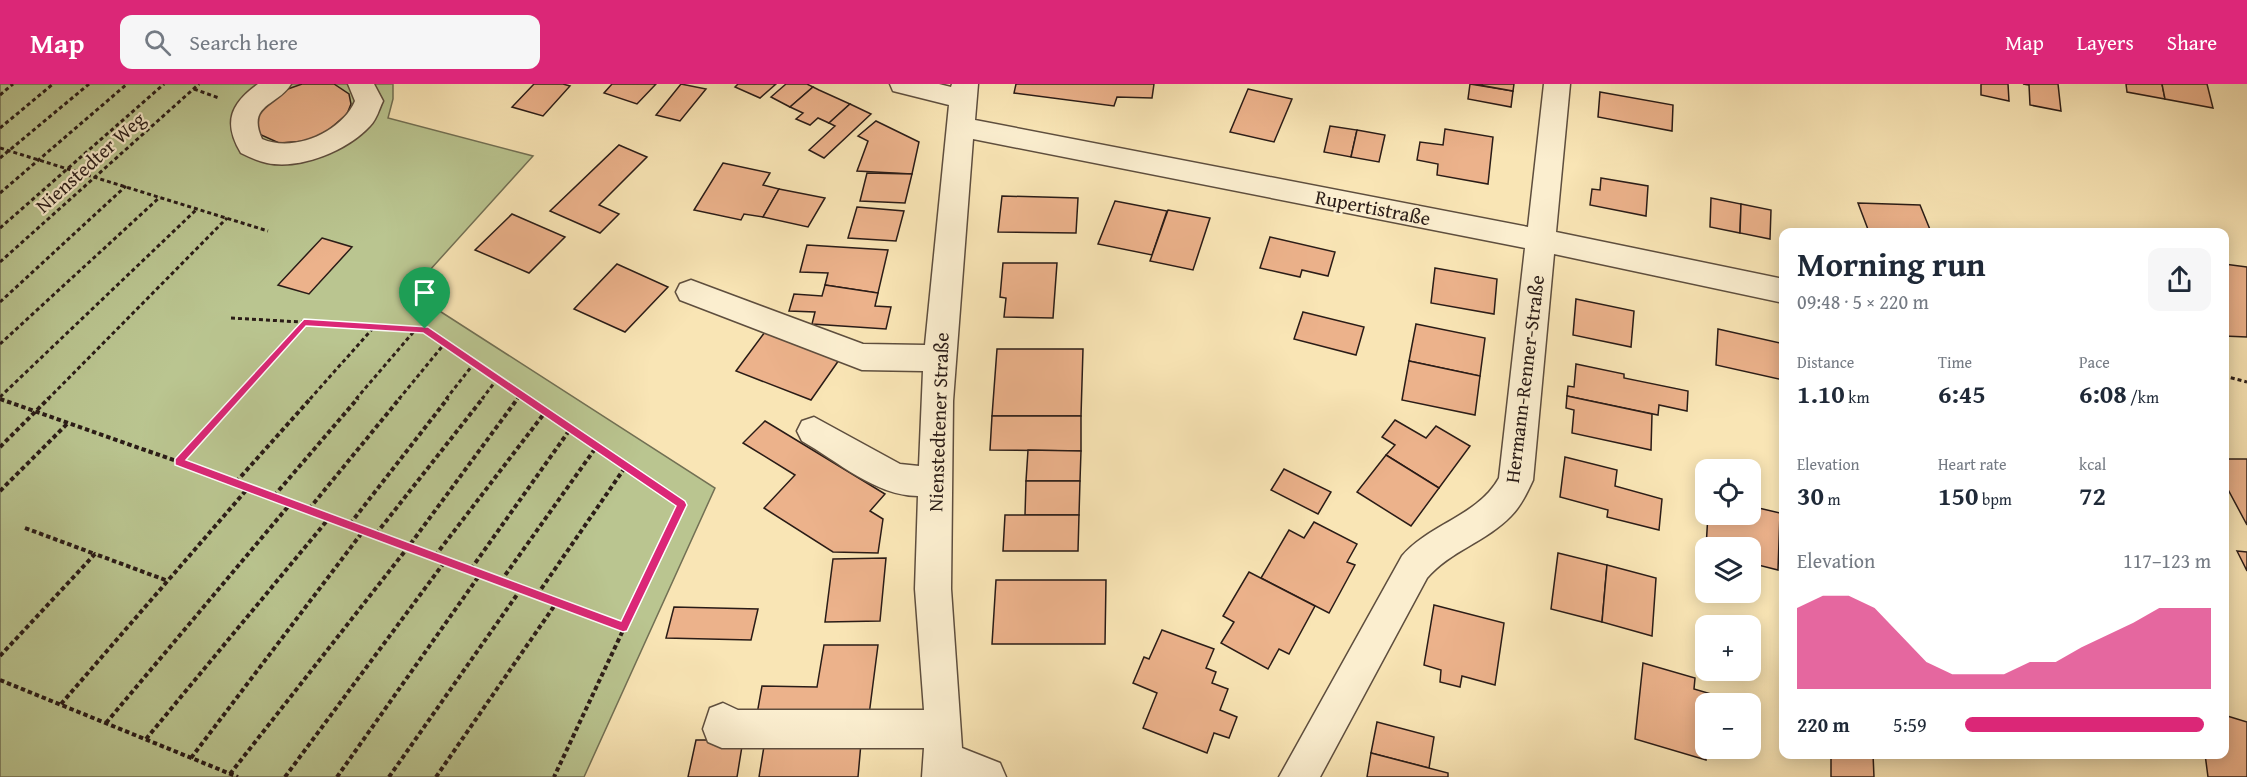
<!DOCTYPE html>
<meta charset="utf-8">
<style>
body{margin:0;font-family:"Gentium Book Plus",serif;background:#f6f6f7;color:#1f2937;height:100vh;display:flex;flex-direction:column;font-size:22px;white-space:nowrap}
*{box-sizing:border-box;margin:0}
p{font-size:20px;color:#747a83}
.icon{flex:none;width:33px;height:33px;fill:none;stroke:currentColor;stroke-width:2;stroke-linecap:round;stroke-linejoin:round}
.map{position:relative;flex:1;overflow:hidden}
.sheet{position:absolute;left:1779px;top:144px;width:450px;height:531px;display:flex;flex-direction:column;background:#fff;border-radius:12px;box-shadow:0 3px 15px #0003}
.sheet>*{flex:none}
.fabs{position:absolute;left:1695px;top:375px;display:grid;gap:12px}
.fabs a{display:grid;place-items:center;width:66px;height:66px;border-radius:12px;background:#fff;box-shadow:0 3px 15px #0003;font-size:30px}
.pin{position:absolute;display:grid;place-items:center;width:51px;height:51px;color:#fff;margin:-62px -26px;border-radius:50% 50% 50% 0;rotate:-45deg;box-shadow:0 0 6px #0007}
.pin .icon{rotate:45deg}
.round{display:grid;place-items:center;flex:none;width:63px;height:63px;border-radius:12px;background:#f6f6f7}
.headline{display:flex;align-items:center;justify-content:space-between;height:102px;padding:0 18px}
h1{font-size:33px;font-weight:600;line-height:45px}
.figures{display:grid;grid-template-columns:repeat(3,1fr);gap:9px;height:102px;padding:6px 18px}
.figures div{display:grid;align-content:center}
.figures b{font-size:26px;font-weight:600}
.figures small{font-size:16px;font-weight:400}
.figures p{font-size:16px}
.chart{height:168px;padding:12px 18px}
.chart p{display:flex;justify-content:space-between}
.chart svg{width:100%;height:108px;margin-top:6px;fill:#db2777;opacity:.7}
ul{padding:0 18px;list-style:none;font-size:20px}
li{display:grid;grid-template-columns:96px 72px 1fr;align-items:center;height:45px}
li i{height:15px;border-radius:8px;background:#db2777}
header{display:flex;align-items:center;gap:36px;box-sizing:border-box;height:84px;padding:0 30px;background:#db2777;color:#fff}
header strong{font-size:28px}
nav{display:flex;gap:33px;margin-inline-start:auto;font-size:21px}
.search{width:420px;height:54px;background:#f6f6f7;display:flex;align-items:center;gap:15px;box-sizing:border-box;padding:0 21px;border-radius:12px;color:#747a83;font-size:22px}
.map>svg:first-child{display:block}
.green{fill:#bac590;stroke:#727054;stroke-width:1.5}
.building{fill:#ecb28b;stroke:#2a1c17;stroke-width:1.5}
.lines{fill:none;stroke-linecap:round;stroke-linejoin:round}
.minor-casing{stroke:#5e4e3e;stroke-width:3}
.path-far1{stroke:#2a1c17;stroke-width:3;stroke-dasharray:4 3;stroke-linecap:butt}
.path{stroke:#2a1c17;stroke-width:4;stroke-dasharray:4.5 3;stroke-linecap:butt}
.minor{fill:#fbeecf;fill-rule:evenodd}
.route{fill:#db2777;stroke:#fff;stroke-width:1.5;fill-rule:evenodd}
.labels{text-anchor:middle;dominant-baseline:central;stroke-width:4.5;stroke-linejoin:round;paint-order:stroke}
.street-label{font-size:20px;fill:#2a1c17;stroke:#fbeecf}
</style>
<header>
<strong>Map</strong>
<div class="search"><svg class="icon" aria-label="search" viewBox="0 0 24 24"><circle cx="10" cy="10" r="6"/><path d="M15 15l6 6"/></svg>Search here</div>
<nav><a>Map</a><a>Layers</a><a>Share</a></nav>
</header>
<div class="map">
<svg width="2247" height="693" viewBox="0 0 2247 693">
<rect width="100%" height="100%" fill="#f9e5b5"/>
<filter id="stains"><feTurbulence type="fractalNoise" baseFrequency=".00333" numOctaves="4"/><feColorMatrix values="0 0 0 0 .2 0 0 0 0 .09 0 0 0 0 .02 0 0 0 .5 -.17"/></filter>
<radialGradient id="worn" r=".72"><stop offset=".6" stop-color="#630" stop-opacity="0"/><stop offset="1" stop-color="#630" stop-opacity=".3"/></radialGradient>
<path class="green" d="M0,0H393V15L388,34L533,72L410,208L715,404L584,693H0Z"/>
<g class="building">
<path d="M334,0L349,10L351,20L347,30L324,50L308,57L279,59L259,50L255,42L262,22L285,6L302,0Z"/>
<path d="M534,0H563L570,2L543,32L512,23Z"/>
<path d="M612,0H656L637,20L604,9Z"/>
<path d="M681,0L706,5L680,37L656,31Z"/>
<path d="M738,0H776L760,14L735,3Z"/>
<path d="M786,0H807L813,3L790,23L771,13Z"/>
<path d="M1016,0H1154L1152,14L1117,13L1114,22L1014,9Z"/>
<path d="M1470,0L1513,7L1511,23L1468,15Z"/>
<path d="M1474,0H1514L1513,7Z"/>
<path d="M1981,0H2008L2009,17L1981,11Z"/>
<path d="M2023,0H2058L2061,27L2030,21L2029,1Z"/>
<path d="M2126,0H2162L2165,15L2127,8Z"/>
<path d="M2162,0H2207L2213,24L2165,15Z"/>
<path d="M813,3L819,6L850,20L829,39L818,34L810,41L796,35L803,29L790,23Z"/>
<path d="M1248,5L1292,15L1274,58L1230,48Z"/>
<path d="M1600,8L1673,21L1672,47L1598,33Z"/>
<path d="M850,20L871,30L824,74L809,66L835,42L829,39Z"/>
<path d="M876,37L919,58L912,90L857,87L868,57L858,52Z"/>
<path d="M1330,42L1357,46L1351,73L1324,68Z"/>
<path d="M1445,45L1493,53L1488,100L1437,91L1438,80L1417,76L1420,58L1443,61Z"/>
<path d="M1357,46L1385,51L1379,78L1351,73Z"/>
<path d="M619,61L647,73L599,121L619,130L600,149L550,127Z"/>
<path d="M723,79L770,89L763,101L779,105L763,133L744,130L741,136L694,126Z"/>
<path d="M867,89L912,90L905,119L860,117Z"/>
<path d="M1601,94L1648,102L1646,132L1590,121L1592,105L1600,106Z"/>
<path d="M779,105L825,114L808,143L763,133Z"/>
<path d="M1002,112L1078,114L1076,149L998,148Z"/>
<path d="M1711,114L1741,120L1740,149L1710,143Z"/>
<path d="M1115,117L1167,127L1152,171L1098,160Z"/>
<path d="M1858,119L1920,121L1931,148H1869Z"/>
<path d="M1741,120L1771,126L1770,155L1740,149Z"/>
<path d="M857,123L904,127L896,157L848,154Z"/>
<path d="M1168,126L1210,134L1193,186L1150,177Z"/>
<path d="M512,130L565,153L529,189L475,166Z"/>
<path d="M1270,153L1335,168L1328,192L1302,186L1300,193L1260,184Z"/>
<path d="M322,154L352,163L309,210L278,201Z"/>
<path d="M807,161L888,166L878,209L825,201L828,189L800,188Z"/>
<path d="M1003,179H1057L1053,234L1004,233L1006,214L1000,213Z"/>
<path d="M617,180L668,203L625,248L574,225Z"/>
<path d="M2224,180L2247,183V253L2224,252Z"/>
<path d="M1435,184L1497,195L1494,230L1431,219Z"/>
<path d="M825,201L878,209L875,222L891,223L886,245L812,240L815,228L789,227L794,210L822,212Z"/>
<path d="M1576,215L1634,227L1631,263L1573,251Z"/>
<path d="M1303,228L1364,243L1356,271L1294,255Z"/>
<path d="M1416,240L1485,254L1480,292L1409,277Z"/>
<path d="M1718,245L1784,260L1783,296L1716,281Z"/>
<path d="M765,248L839,276L811,316L736,287Z"/>
<path d="M997,265H1083L1081,332H992Z"/>
<path d="M1409,277L1480,292L1475,331L1402,316Z"/>
<path d="M1576,280L1624,290V294L1688,307L1687,327L1659,321L1658,331L1567,312L1568,302L1574,303Z"/>
<path d="M1567,312L1652,330L1651,366L1572,349L1574,326L1566,324Z"/>
<path d="M992,332H1081V367L990,366Z"/>
<path d="M1395,336L1426,354L1436,342L1470,362L1439,404L1386,371L1395,361L1382,353Z"/>
<path d="M765,337L885,410L870,427L883,435L878,469L833,468L764,424L795,391L743,359Z"/>
<path d="M1028,366L1081,367L1080,397H1026Z"/>
<path d="M1386,371L1439,404L1411,442L1357,408Z"/>
<path d="M1565,373L1617,386L1615,402L1662,415L1659,446L1607,433L1608,426L1560,413Z"/>
<path d="M2224,375H2247V441L2224,398Z"/>
<path d="M1284,385L1331,408L1318,430L1271,406Z"/>
<path d="M1026,397H1080L1079,431H1025Z"/>
<path d="M1750,422L1780,429L1778,486L1750,479V464H1706L1708,430H1750Z"/>
<path d="M1005,431H1079L1078,467H1003Z"/>
<path d="M1314,438L1357,460L1347,478L1355,481L1329,529L1261,494L1289,446L1304,454Z"/>
<path d="M2237,467L2247,468V487Z"/>
<path d="M1558,469L1607,481L1602,538L1551,525Z"/>
<path d="M886,474L880,537L825,538L833,475Z"/>
<path d="M1607,481L1656,494L1652,552L1602,538Z"/>
<path d="M1249,488L1315,522L1289,570L1279,565L1268,585L1221,559L1234,538L1223,532Z"/>
<path d="M996,496H1106L1105,560H992Z"/>
<path d="M1434,521L1504,539L1495,601L1462,592L1460,603L1440,598L1441,586L1424,581Z"/>
<path d="M674,523L758,525L751,556L666,554Z"/>
<path d="M1162,546L1214,565L1206,584L1216,588L1212,599L1228,605L1220,626L1237,633L1229,654L1214,649L1207,669L1143,644L1157,609L1133,599L1144,573L1149,575Z"/>
<path d="M824,561H878L869,631L757,630L762,602L817,603Z"/>
<path d="M1643,579L1695,594L1694,605L1735,617V620H1706V676L1635,655Z"/>
<path d="M2224,631L2247,638V693H2208L2205,670H2224Z"/>
<path d="M1377,638L1434,653L1429,684L1371,669Z"/>
<path d="M766,650L861,659L858,693H759Z"/>
<path d="M696,656H743L737,693H688Z"/>
<path d="M1371,669L1448,689V693H1367Z"/>
<path d="M1831,670H1873L1874,693H1831Z"/>
</g>
<g class="lines">
<defs>
<g id="minor">
<path d="M258,0H291C278,22 246,20 262,55C294,69 342,48 355,17L348,0H374L383,17C379,25 377,35 370,42C348,66 301,86 267,79C258,77 249,73 241,69C223,39 230,20 258,0Z"/>
<path d="M890,0H939L951,3L952,0H978L975,36L1528,143L1544,0H1570L1556,148L1784,195V219L1554,170L1533,396C1527,409 1521,422 1511,432C1486,458 1450,467 1427,494L1320,693H1279L1402,472C1429,440 1478,432 1499,394L1525,164L973,55L953,317L951,505L962,664L1000,679L1006,693H922L924,664H722L708,658L703,645L710,624L723,619L738,626H924L915,505L918,412C876,412 837,377 802,357L797,347L802,337L814,333L900,380L919,382L923,287L862,286L680,216L676,208L680,200L691,196L863,260L925,261L949,21L893,7Z"/>
</g>
</defs>
<use href="#minor" class="minor-casing"/>
<g class="path-far1">
<path d="M194,5L219,14"/>
<path d="M0,11L13,0"/>
<path d="M0,44L53,0"/>
<path d="M0,64L268,147"/>
<path d="M0,74L89,0"/>
<path d="M0,109L127,0"/>
<path d="M0,144L164,0"/>
<path d="M0,178L199,0"/>
<path d="M0,218L126,102"/>
<path d="M231,234L425,245L527,315"/>
<path d="M0,260L160,113"/>
<path d="M2224,292L2247,298"/>
<path d="M0,313L197,125"/>
<path d="M48,315L227,134"/>
<path d="M235,315L304,238"/>
<path d="M310,315L374,243"/>
<path d="M356,315L416,245"/>
<path d="M399,315L445,259"/>
<path d="M446,315L475,278"/>
<path d="M482,315L498,294"/>
<path d="M517,315L521,309"/>
</g>
<g class="path">
<path d="M525,314L682,421L554,693"/>
<path d="M0,315L236,398L623,543"/>
<path d="M0,363L49,314"/>
<path d="M179,378L237,314"/>
<path d="M236,398L311,314"/>
<path d="M0,407L68,339"/>
<path d="M274,412L358,314"/>
<path d="M309,425L400,314"/>
<path d="M350,440L448,314"/>
<path d="M25,444L95,470"/>
<path d="M376,450L483,314"/>
<path d="M435,472L546,327"/>
<path d="M471,485L571,344"/>
<path d="M501,497L597,362"/>
<path d="M537,511L626,382"/>
<path d="M0,572L95,470L168,497"/>
<path d="M0,596L238,693"/>
<path d="M61,620L249,403"/>
<path d="M106,639L291,419"/>
<path d="M146,655L330,433"/>
<path d="M191,674L364,446"/>
<path d="M230,690L409,462L518,314"/>
<path d="M285,693L446,476"/>
<path d="M337,693L481,489"/>
<path d="M389,693L521,505"/>
<path d="M436,693L557,518"/>
</g>
<use href="#minor" class="minor"/>
</g>
<path class="route" d="M304,235L428,243L685,417L687,421L627,547L623,548L175,381V375ZM306,242L423,249L676,422L621,537L186,376Z"/>
<g class="labels">
<g class="street-label">
<text transform="translate(90 78) rotate(-42)">Nienstedter Weg</text>
<text transform="translate(1373 123) rotate(11)">Rupertistraße</text>
<text transform="translate(1524 295) rotate(-83)">Hermann-Renner-Straße</text>
<text transform="translate(938 338) rotate(-88)">Nienstedtener Straße</text>
</g>
</g>
<rect width="100%" height="100%" filter="url(#stains)"/>
<rect width="100%" height="100%" fill="url(#worn)"/>
</svg>
<div class="fabs">
<a><svg class="icon" aria-label="locate" viewBox="0 0 24 24"><circle cx="12" cy="12" r="6"/><path d="M12 2v4M12 18v4M2 12h4M18 12h4"/></svg></a>
<a><svg class="icon" aria-label="layers" viewBox="0 0 24 24"><path d="M12 4l9 5-9 5-9-5zM3 14l9 5 9-5"/></svg></a>
<a>+</a>
<a>−</a>
</div>
<div class="pin" style="left:425px;top:245px;background:#1e9e55"><svg class="icon" aria-label="arrive" viewBox="0 0 24 24"><path d="M6 21V4h12l-3 4 3 4H6"/></svg></div>
<section class="sheet">
<div class="headline"><div><h1>Morning run</h1><p>09:48 · 5 × 220 m</p></div><a class="round"><svg class="icon" aria-label="share" viewBox="0 0 24 24"><path d="M12 15V3M7 8l5-5 5 5M5 13v7h14v-7"/></svg></a></div>
<div class="figures">
<div><p>Distance</p><b>1.10<small> km</small></b></div>
<div><p>Time</p><b>6:45</b></div>
<div><p>Pace</p><b>6:08<small> /km</small></b></div>
</div>
<div class="figures">
<div><p>Elevation</p><b>30<small> m</small></b></div>
<div><p>Heart rate</p><b>150<small> bpm</small></b></div>
<div><p>kcal</p><b>72</b></div>
</div>
<div class="chart"><p><span>Elevation</span>117–123 m</p>
<svg viewBox="0 0 160 44" preserveAspectRatio="none"><path d="M0 44V11L10 6L20 6L30 11L40 22L50 33L60 38L70 38L80 38L90 33L100 33L110 27L120 22L130 17L140 11L150 11L160 11V44z"/></svg>
</div>
<ul>
<li><b>220 m</b>5:59<i style="width:97%"></i></li>
</ul>
</section>
</div>
